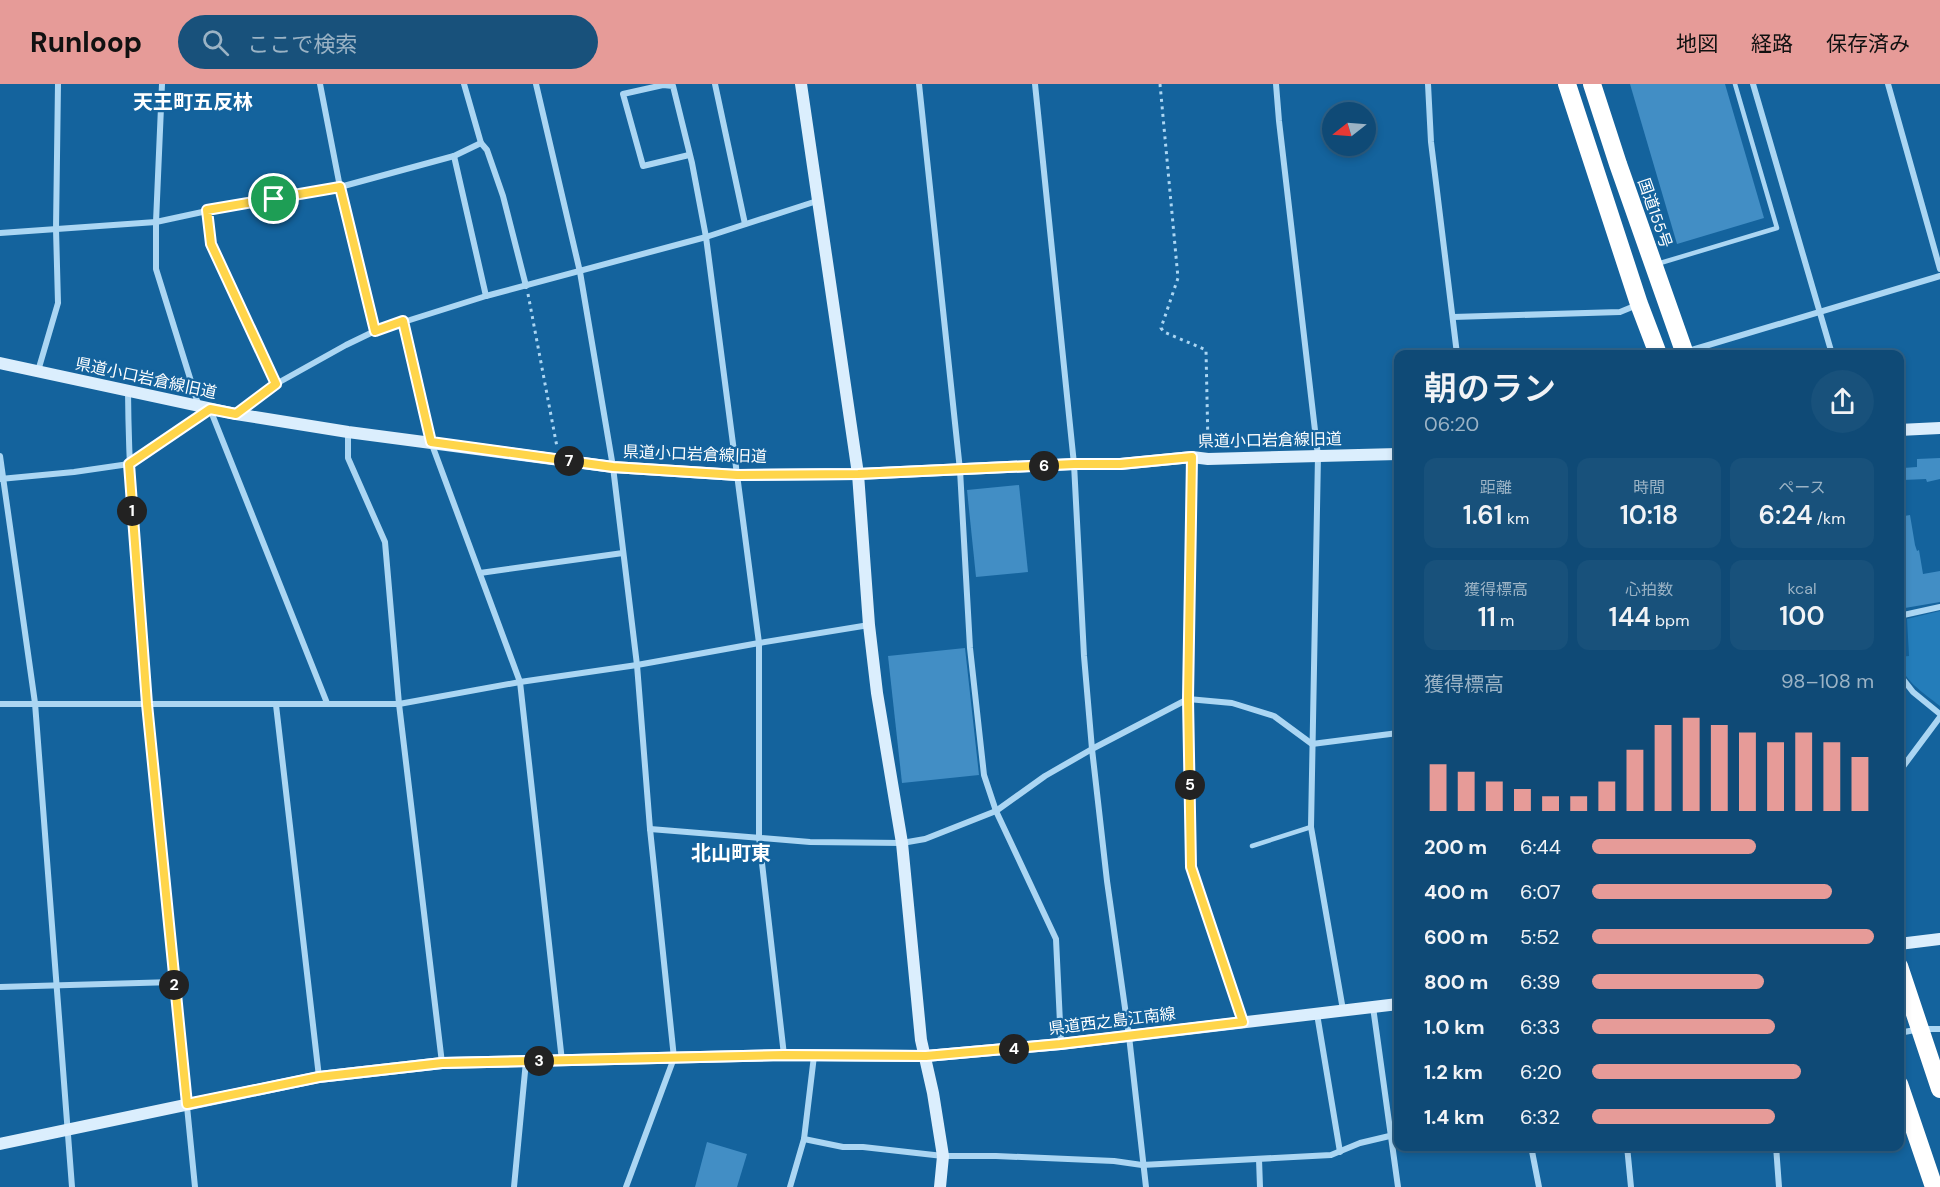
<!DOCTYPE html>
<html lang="ja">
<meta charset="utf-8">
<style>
body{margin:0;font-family:"DM Sans","Noto Sans JP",sans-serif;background:#18517b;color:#f1f3f6;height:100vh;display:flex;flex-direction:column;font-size:22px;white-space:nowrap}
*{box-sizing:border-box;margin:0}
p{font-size:20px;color:#9bb3c5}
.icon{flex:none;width:33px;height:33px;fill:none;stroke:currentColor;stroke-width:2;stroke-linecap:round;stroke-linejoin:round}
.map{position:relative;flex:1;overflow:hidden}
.panel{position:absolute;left:1394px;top:266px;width:510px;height:801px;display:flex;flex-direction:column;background:#0f4a76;border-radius:12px;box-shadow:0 3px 9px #0003,0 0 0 2px #2f6288}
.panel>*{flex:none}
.needle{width:39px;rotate:253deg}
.controls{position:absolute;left:1322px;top:18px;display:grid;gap:12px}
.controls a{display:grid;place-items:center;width:54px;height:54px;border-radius:50%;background:#0f4a76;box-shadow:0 3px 9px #0003,0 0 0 2px #2f6288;font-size:30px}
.pin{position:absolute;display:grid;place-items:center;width:51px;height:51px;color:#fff;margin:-26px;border:3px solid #fff;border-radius:50%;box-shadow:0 2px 6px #0007}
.km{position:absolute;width:30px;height:30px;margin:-15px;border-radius:50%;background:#222;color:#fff;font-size:16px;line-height:30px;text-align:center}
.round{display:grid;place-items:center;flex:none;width:63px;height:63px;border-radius:32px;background:#18517b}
.summary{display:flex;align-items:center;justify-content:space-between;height:102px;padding:0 30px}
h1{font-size:33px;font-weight:600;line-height:45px}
.figures{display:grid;grid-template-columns:repeat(3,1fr);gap:9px;height:102px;padding:6px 30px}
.figures div{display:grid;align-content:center;border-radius:12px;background:#18517b;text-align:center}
.figures b{font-size:26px;font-weight:600}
.figures small{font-size:16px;font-weight:400}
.figures p{font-size:16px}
.chart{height:168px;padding:12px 30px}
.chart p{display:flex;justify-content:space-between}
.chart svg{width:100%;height:108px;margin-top:6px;stroke:#e69b98;stroke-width:6}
ul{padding:0 30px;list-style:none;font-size:20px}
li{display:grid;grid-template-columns:96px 72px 1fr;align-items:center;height:45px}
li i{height:15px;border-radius:8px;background:#e69b98}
header{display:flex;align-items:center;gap:36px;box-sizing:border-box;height:84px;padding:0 30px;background:#e69b98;color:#111}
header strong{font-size:28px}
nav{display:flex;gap:33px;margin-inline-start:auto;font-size:21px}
.search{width:420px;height:54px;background:#18517b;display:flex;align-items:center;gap:15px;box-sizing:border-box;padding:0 21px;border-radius:33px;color:#9bb3c5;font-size:22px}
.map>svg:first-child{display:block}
.green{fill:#247dba}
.building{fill:#428ec5}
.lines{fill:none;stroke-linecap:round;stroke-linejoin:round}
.path{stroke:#abd6f3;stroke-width:3;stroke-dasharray:3 4.5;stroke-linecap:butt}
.lane{stroke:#abd6f3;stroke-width:4.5}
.street{stroke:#abd6f3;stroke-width:6}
.secondary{stroke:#dbeefd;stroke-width:12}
.highway{stroke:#fff;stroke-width:18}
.route-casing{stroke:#fff;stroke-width:12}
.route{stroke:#ffd54a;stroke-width:8}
.labels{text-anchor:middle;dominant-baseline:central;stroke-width:4.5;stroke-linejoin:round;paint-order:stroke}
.street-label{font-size:16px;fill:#fff;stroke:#14639d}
.quarter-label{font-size:20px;font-weight:bold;fill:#fff;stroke:#14639d}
</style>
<header>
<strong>Runloop</strong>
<div class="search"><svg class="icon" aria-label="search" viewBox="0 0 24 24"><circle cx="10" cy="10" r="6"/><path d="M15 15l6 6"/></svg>ここで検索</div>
<nav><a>地図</a><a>経路</a><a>保存済み</a></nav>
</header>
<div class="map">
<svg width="1940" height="1103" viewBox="0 0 1940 1103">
<rect width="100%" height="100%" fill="#14639d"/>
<path class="green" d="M1940,527V622C1925,610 1899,594 1899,573L1909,572L1907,535Z"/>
<g class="building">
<path d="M1630,0H1725L1764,134L1677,160Z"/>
<path d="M1940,374V395L1927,398L1926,395L1903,396V384L1917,383V375Z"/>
<path d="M1019,401L1028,488L976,493L967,406Z"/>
<path d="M1910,431L1915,461L1917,467L1919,466L1923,490L1940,487V518L1899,525V433Z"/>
<path d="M965,564L979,691L902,699L888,572Z"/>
<path d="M707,1058L747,1070L737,1103H695Z"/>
</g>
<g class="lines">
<g class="path">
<path d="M1160,0L1178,194L1161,244L1164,248L1206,266L1208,362"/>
<path d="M528,210L557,363"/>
</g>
<g class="lane">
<path d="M1657,180L1777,144L1735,0"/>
<path d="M1252,762L1311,743"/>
</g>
<g class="street">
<path d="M162,0L156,138V185L199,323"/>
<path d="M320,0L340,103L375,247"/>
<path d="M464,0L481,59L487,66L503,112L526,202"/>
<path d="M536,0L580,188L613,383L637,581L650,745L674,974L626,1103"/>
<path d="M715,0L745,140"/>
<path d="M919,0L960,386L970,564L984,691L996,727L1056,855L1061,960"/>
<path d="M1035,0L1074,380L1084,572L1092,665L1107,797L1129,952L1146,1103"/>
<path d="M1276,0L1279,37L1318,372L1311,743L1343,926"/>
<path d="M1428,0L1431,58L1457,270"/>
<path d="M1753,0L1832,270"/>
<path d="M1888,0L1940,185"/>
<path d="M689,71L643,82L623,10L663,1L673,2L692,79L706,153L759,559V753L784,971"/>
<path d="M454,72L486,212"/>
<path d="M207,127L211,161L276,300"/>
<path d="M0,149L156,138L207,127L340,103L454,72L481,59"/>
<path d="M1453,233L1620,228L1637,221"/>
<path d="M403,237L431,358L520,598L562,977"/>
<path d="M1685,268L1940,192"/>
<path d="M38,287L58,219L56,145L58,0"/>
<path d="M128,307C129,428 141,549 152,669C166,814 181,958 195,1103"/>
<path d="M236,329L276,300L346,261L375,247L486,212L706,153L817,117"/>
<path d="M348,348V374L385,458L399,620L442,979"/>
<path d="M0,372L35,619L72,1103"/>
<path d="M1192,373L1188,615L1191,783L1243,938"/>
<path d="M0,395L74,388L129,380L210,325L327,619"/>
<path d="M480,489L623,469"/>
<path d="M1899,532L1940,523"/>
<path d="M1899,590L1913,608L1940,630"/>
<path d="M0,620H399L520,598L637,581L759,559L869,541"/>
<path d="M276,621L319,993"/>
<path d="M1899,688L1940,633"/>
<path d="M650,745L810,758L902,759L925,755L996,727L1045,692L1092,665L1188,615L1232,619L1274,632L1312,660L1398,649"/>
<path d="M0,903L174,898"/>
<path d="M1373,923L1398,1103"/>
<path d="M1317,930L1340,1068"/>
<path d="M1899,949L1920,945H1940"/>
<path d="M804,1055L843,1063H863L943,1072H996L1114,1077L1142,1081L1331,1071L1360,1059L1398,1050"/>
<path d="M1531,1062L1539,1103"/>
<path d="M1627,1062L1631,1103"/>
<path d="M1776,1062L1779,1103"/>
<path d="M1259,1075L1260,1103"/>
<path d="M514,1103L526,977"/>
<path d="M790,1103L804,1055L814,972"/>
</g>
<g class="secondary">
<path d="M801,0L858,390L869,541L877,609L902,759L921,956L933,1009L943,1072L940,1103"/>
<path d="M0,279L236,330L348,348L613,383L737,391L858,390L1074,380H1121L1192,373L1208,375L1398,370"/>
<path d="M1899,346L1940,344"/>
<path d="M1899,860L1940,855"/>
<path d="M0,1060L319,993L442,979L784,971L926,972L1061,960L1398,920"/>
</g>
<g class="highway">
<path d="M1567,0L1639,220L1658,270"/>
<path d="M1592,0L1618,80L1685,270"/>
<path d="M1899,882L1940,1005"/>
<path d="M1899,1000L1934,1103"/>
</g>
</g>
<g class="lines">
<defs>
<path id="route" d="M340,103L375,247L403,237L431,358L613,383L737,391L858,390L1074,380H1120L1192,373L1188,615L1191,783L1243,938L1060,960L926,972L784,971L442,979L319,993L187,1020L147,620L129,380L210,325L236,330L276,300L211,160L207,126Z"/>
</defs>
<use href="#route" class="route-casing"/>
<use href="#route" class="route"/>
</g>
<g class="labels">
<g class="street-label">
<text transform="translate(1655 129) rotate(71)">国道155号</text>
<text transform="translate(146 294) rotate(12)">県道小口岩倉線旧道</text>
<text transform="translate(1270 356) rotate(-1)">県道小口岩倉線旧道</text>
<text transform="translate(695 370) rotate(2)">県道小口岩倉線旧道</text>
<text transform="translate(1112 937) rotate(-7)">県道西之島江南線</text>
</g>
<g class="quarter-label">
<text x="193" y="18">天王町五反林</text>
<text x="731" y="769">北山町東</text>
</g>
</g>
</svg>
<div class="controls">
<a><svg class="needle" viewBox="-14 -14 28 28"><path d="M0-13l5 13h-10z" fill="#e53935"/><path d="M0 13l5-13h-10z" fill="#9bb3c5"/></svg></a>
</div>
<div class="pin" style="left:274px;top:115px;background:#1e9e55"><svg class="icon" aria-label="arrive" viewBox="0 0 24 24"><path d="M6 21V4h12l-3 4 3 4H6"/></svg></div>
<b class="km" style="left:132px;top:427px">1</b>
<b class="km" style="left:174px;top:901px">2</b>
<b class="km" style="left:539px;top:977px">3</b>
<b class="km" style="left:1014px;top:965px">4</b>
<b class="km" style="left:1190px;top:701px">5</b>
<b class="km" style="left:1044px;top:382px">6</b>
<b class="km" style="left:569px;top:377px">7</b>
<section class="panel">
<div class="summary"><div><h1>朝のラン</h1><p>06:20</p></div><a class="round"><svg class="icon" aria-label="share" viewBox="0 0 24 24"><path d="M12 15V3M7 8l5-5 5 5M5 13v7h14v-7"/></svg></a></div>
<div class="figures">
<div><p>距離</p><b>1.61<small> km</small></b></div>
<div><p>時間</p><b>10:18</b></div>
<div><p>ペース</p><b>6:24<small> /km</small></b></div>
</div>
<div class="figures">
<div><p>獲得標高</p><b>11<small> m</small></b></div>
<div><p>心拍数</p><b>144<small> bpm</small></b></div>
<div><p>kcal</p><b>100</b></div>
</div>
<div class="chart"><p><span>獲得標高</span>98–108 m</p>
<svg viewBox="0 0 160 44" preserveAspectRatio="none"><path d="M5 44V25M15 44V28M25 44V32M35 44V35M45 44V38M55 44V38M65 44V32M75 44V19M85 44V9M95 44V6M105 44V9M115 44V12M125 44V16M135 44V12M145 44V16M155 44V22"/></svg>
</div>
<ul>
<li><b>200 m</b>6:44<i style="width:58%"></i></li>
<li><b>400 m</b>6:07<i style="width:85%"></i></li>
<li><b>600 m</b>5:52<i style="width:100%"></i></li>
<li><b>800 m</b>6:39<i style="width:61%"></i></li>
<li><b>1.0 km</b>6:33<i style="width:65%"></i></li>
<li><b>1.2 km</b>6:20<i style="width:74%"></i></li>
<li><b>1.4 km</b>6:32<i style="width:65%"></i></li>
</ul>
</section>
</div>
